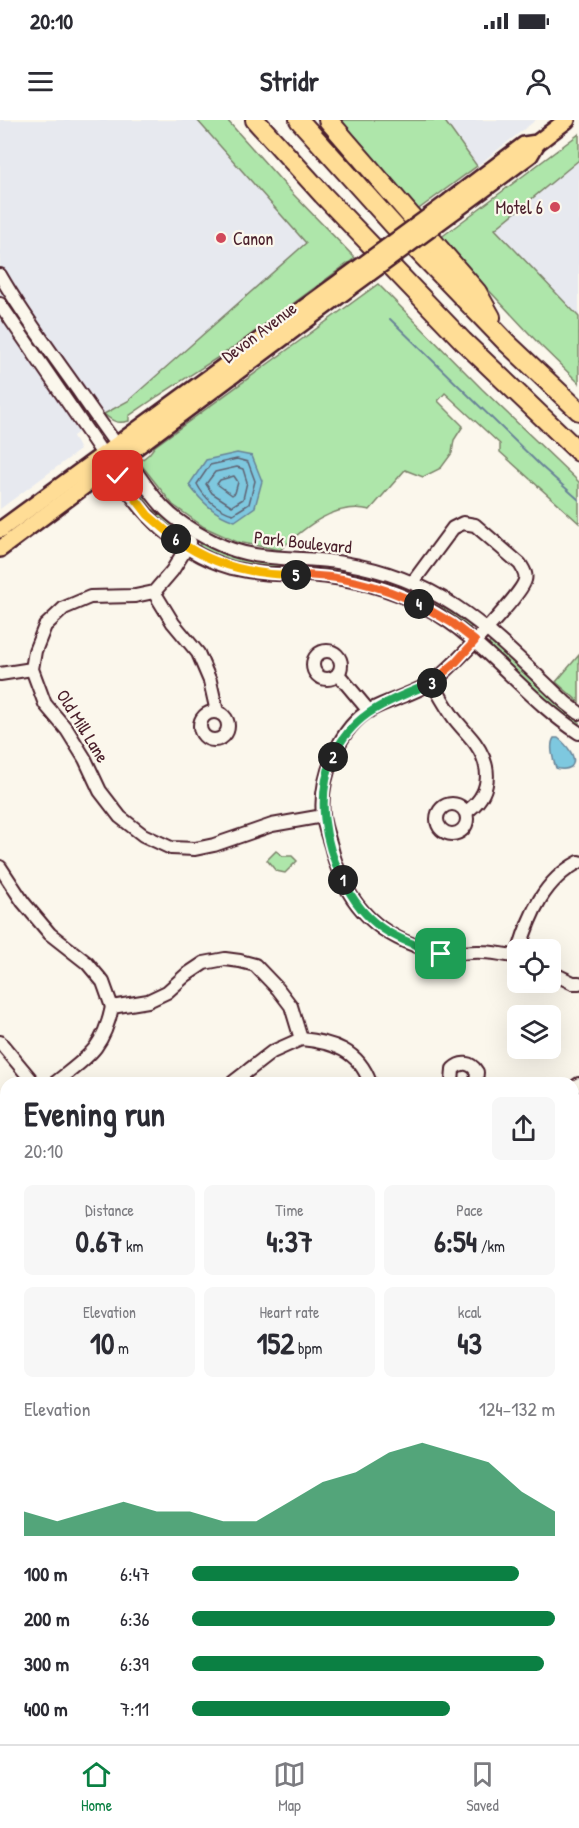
<!DOCTYPE html>
<meta charset="utf-8">
<style>
body{margin:0;font-family:"Patrick Hand",sans-serif;background:#f7f7f7;color:#2b2b33;height:100vh;display:flex;flex-direction:column;font-size:22px;white-space:nowrap}
*{box-sizing:border-box;margin:0}
p{font-size:20px;color:#7c7c81}
.icon{flex:none;width:33px;height:33px;fill:none;stroke:currentColor;stroke-width:2;stroke-linecap:round;stroke-linejoin:round}
.map{position:relative;flex:1;overflow:hidden}
.drawer{position:absolute;left:0px;top:957px;width:579px;height:668px;display:flex;flex-direction:column;background:#fff;border-radius:18px 18px 0 0;box-shadow:0 6px 24px #0002}
.drawer>*{flex:none}
.controls{position:absolute;left:507px;top:819px;display:grid;gap:12px}
.controls a{display:grid;place-items:center;width:54px;height:54px;border-radius:9px;background:#fff;box-shadow:0 6px 24px #0002;font-size:30px}
.pin{position:absolute;display:grid;place-items:center;width:51px;height:51px;color:#fff;margin:-26px;border-radius:12px;box-shadow:0 3px 9px #0006}
.km{position:absolute;width:30px;height:30px;margin:-15px;border-radius:50%;background:#222;color:#fff;font-size:16px;line-height:30px;text-align:center}
.round{display:grid;place-items:center;flex:none;width:63px;height:63px;border-radius:9px;background:#f7f7f7}
.summary{display:flex;align-items:center;justify-content:space-between;height:102px;padding:0 24px}
h1{font-size:33px;font-weight:800;line-height:45px}
.metrics{display:grid;grid-template-columns:repeat(3,1fr);gap:9px;height:102px;padding:6px 24px}
.metrics div{display:grid;align-content:center;border-radius:9px;background:#f7f7f7;text-align:center}
.metrics b{font-size:30px;font-weight:800}
.metrics small{font-size:16px;font-weight:400}
.metrics p{font-size:16px}
.chart{height:168px;padding:12px 24px}
.chart p{display:flex;justify-content:space-between}
.chart svg{width:100%;height:108px;margin-top:6px;fill:#0b8043;opacity:.7}
ul{padding:0 24px;list-style:none;font-size:20px}
li{display:grid;grid-template-columns:96px 72px 1fr;align-items:center;height:45px}
li i{height:15px;border-radius:8px;background:#0b8043}
.status{display:flex;justify-content:space-between;align-items:center;height:42px;padding:0 30px;background:#fff;direction:ltr}
.status svg{height:16px;fill:currentColor}
header{display:flex;justify-content:space-between;align-items:center;height:78px;padding:0 24px;background:#fff;font-size:27px;font-weight:800}
.menu{display:flex;justify-content:space-around;align-items:center;height:84px;border-top:2px solid #e1e1e2;background:#fff;font-size:16px;color:#7c7c81}
.menu a{display:grid;justify-items:center;gap:3px}
.menu .active{color:#0b8043}
.map>svg:first-child{display:block}
.built{fill:#e7e9ef}
.green{fill:#aee6aa;stroke:#7c826a;stroke-width:1.5}
.water{fill:#7ec8df;stroke:#698497;stroke-width:1.5}
.lines{fill:none;stroke-linecap:round;stroke-linejoin:round}
.shore{stroke:#5f6373;stroke-width:1.5}
.stream{stroke:#698497;stroke-width:2}
.minor-casing{stroke:#4a1f2b;stroke-width:16}
.major-casing{stroke:#4a1f2b;stroke-width:20}
.highway-casing{stroke:#4a1f2b;stroke-width:22}
.minor{stroke:#fbf7ec;stroke-width:12}
.major{stroke:#ffdd96;stroke-width:15}
.highway{stroke:#ffdd96;stroke-width:18}
.major-bridge-casing{stroke:#4a1f2b;stroke-width:20;stroke-linecap:butt}
.major-bridge{stroke:#ffdd96;stroke-width:15}
.split-1-casing{stroke:#fff;stroke-width:12}
.split-2-casing{stroke:#fff;stroke-width:12}
.split-3-casing{stroke:#fff;stroke-width:12}
.split-4-casing{stroke:#fff;stroke-width:12}
.split-5-casing{stroke:#fff;stroke-width:12}
.split-6-casing{stroke:#fff;stroke-width:12}
.split-7-casing{stroke:#fff;stroke-width:12}
.split-1{stroke:#22a559;stroke-width:8}
.split-2{stroke:#22a559;stroke-width:8}
.split-3{stroke:#22a559;stroke-width:8}
.split-4{stroke:#f0652b;stroke-width:8}
.split-5{stroke:#f0652b;stroke-width:8}
.split-6{stroke:#f5b400;stroke-width:8}
.split-7{stroke:#f5b400;stroke-width:8}
.poi-dot{fill:#d1495b;stroke:#fbf7ec;stroke-width:2}
.labels{text-anchor:middle;dominant-baseline:central;stroke-width:4.5;stroke-linejoin:round;paint-order:stroke}
.poi-label{font-size:18px;fill:#4a1f2b;stroke:#fbf7ec;text-anchor:end}
.street-label{font-size:18px;fill:#4a1f2b;stroke:#fbf7ec}
</style>
<div class="status"><b>20:10</b><svg viewBox="0 0 49 12"><path d="M0 12V9h3v3zM5 12V6h3v6zM10 12V3h3v9zM15 12V0h3v12zM26 1h20v11H26zM47 4h2v5h-2z"/></svg></div>
<header><svg class="icon" aria-label="menu" viewBox="0 0 24 24"><path d="M4 6h16M4 12h16M4 18h16"/></svg>Stridr<svg class="icon" aria-label="person" viewBox="0 0 24 24"><circle cx="12" cy="8" r="4"/><path d="M4 21q1-7 8-7t8 7"/></svg></header>
<div class="map">
<svg width="579" height="1624" viewBox="0 0 579 1624">
<rect width="100%" height="100%" fill="#fbf7ec"/>
<filter id="ink" filterUnits="userSpaceOnUse"><feTurbulence type="fractalNoise" baseFrequency=".0167" numOctaves="2"/><feDisplacementMap in="SourceGraphic" scale="12" xChannelSelector="R" yChannelSelector="G"/><feConvolveMatrix kernelMatrix="1 2 1 2 8 2 1 2 1" color-interpolation-filters="sRGB"/></filter>
<g filter="url(#ink)">
<g class="built">
<path d="M0,0H197L306,123L128,281L104,294L73,316L80,330L0,389Z"/>
<path d="M444,0H536L477,46Z"/>
<path d="M579,40V197L495,109Z"/>
<path d="M579,1597V1624H545L552,1619L573,1618V1601Z"/>
</g>
<g class="green">
<path d="M197,0H227L294,75L355,138L234,227L158,276L129,296V301C118,304 113,302 104,294L128,281L306,123Z"/>
<path d="M339,0H444L477,46L416,91Z"/>
<path d="M579,14V40L495,109L579,197V263L540,225L440,118Z"/>
<path d="M378,164L482,269L579,362V403L500,332V324L445,273L438,281L463,306L454,320L452,333L441,348L423,357L405,350L370,390C335,381 304,408 280,430L237,422L204,407L173,385L139,342L149,334L155,326Z"/>
<path d="M127,355L152,389L182,410L184,412L182,415C161,411 138,373 125,356Z"/>
<path d="M204,423L243,438L263,443L314,444L358,450L404,463L453,490L472,507L468,508L407,472L253,447L231,441L202,429L199,425Z"/>
<path d="M490,521H493L565,589L579,599V607L550,584L489,526Z"/>
<path d="M579,535V582L556,562Z"/>
<path d="M276,731L283,736H292L297,741L285,753L276,751L267,740Z"/>
</g>
<g class="water">
<path d="M237,333L252,336L262,361L255,387L235,401C215,395 202,382 189,365L206,340Z"/>
<path d="M554,618H558C566,624 579,639 571,647C566,650 562,650 556,648C553,640 549,625 554,618Z"/>
</g>
<g class="lines">
<g class="shore">
<path d="M237,339L248,342L255,361L249,384L233,394C218,390 204,378 197,364L210,345Z"/>
<path d="M237,347L243,349L247,362L243,379L232,386L212,373L206,364L215,352Z"/>
<path d="M234,356L238,362L235,373L232,375L217,364L220,360Z"/>
</g>
<path class="stream" d="M390,199L542,347L579,380"/>
<defs>
<g id="minor">
<path d="M0,155C24,197 54,236 82,276C98,299 115,323 132,346C142,360 151,374 162,386C176,401 196,413 214,422C258,444 298,435 343,443C447,460 494,515 566,583L579,593"/>
<path d="M0,184C30,227 60,271 90,315C110,344 129,377 154,402C174,422 204,440 232,448C261,455 280,454 308,455C349,458 389,467 425,487C485,519 523,577 579,613"/>
<path d="M190,422L172,451L154,472L135,476L90,477L64,488L45,506L35,531L32,549L45,584L67,610L85,639L100,671L120,697L143,715L171,728L195,729L214,725L272,705L323,696"/>
<path d="M413,462L453,408L463,403L475,405L520,444C523,449 527,454 525,460C522,475 449,550 434,561C416,573 392,579 372,589C339,606 319,660 323,696C324,706 328,716 331,726C343,778 372,813 423,828C429,830 435,833 441,834C454,835 468,831 482,832C493,832 506,835 518,837"/>
<path d="M154,472L173,503L198,533L210,561L217,592"/>
<circle cx="327" cy="545" r="14"/>
<path d="M0,554L32,549"/>
<path d="M338,554L369,591"/>
<path d="M432,562C439,574 446,587 454,598C461,607 469,615 475,623C493,648 491,675 466,692"/>
<circle cx="214" cy="606" r="14"/>
<circle cx="452" cy="699" r="15"/>
<path d="M0,747L23,782L50,814L87,843L103,862L112,887"/>
<path d="M519,830C530,794 544,760 579,742"/>
<path d="M550,852L573,863H579"/>
<path d="M301,919C332,922 359,930 370,963"/>
<path d="M0,922L34,963"/>
<path d="M55,963C87,937 103,930 112,887L148,881L167,872L186,855L204,843L225,839L240,841L255,845L278,869L291,886L301,919"/>
<path d="M232,963L272,932L301,919"/>
<path d="M452,963L453,949C461,941 471,942 477,952L476,963"/>
<path d="M573,968L579,964"/>
<path d="M0,1006L6,1001"/>
<path d="M573,1090L579,1098"/>
<path d="M0,1146L6,1141"/>
<path d="M0,1201L6,1204"/>
<path d="M0,1350L6,1358"/>
<path d="M573,1441L579,1449"/>
<path d="M0,1524L6,1531"/>
<path d="M573,1530L579,1525"/>
<path d="M214,1618L217,1624"/>
<path d="M51,1624L58,1618"/>
<path d="M273,1624L287,1618"/>
<path d="M460,1624L466,1618"/>
</g>
<g id="major">
<path d="M450,81L524,25L537,23L567,0"/>
<path d="M457,89L530,35L537,23"/>
<path d="M0,410L341,161"/>
<path d="M0,429L348,169"/>
</g>
<g id="highway">
<path d="M255,0L323,75L463,221L579,332"/>
<path d="M299,0L396,108L506,222L579,291"/>
<path d="M328,0L477,172L491,197"/>
</g>
</defs>
<use href="#minor" class="minor-casing"/>
<use href="#major" class="major-casing"/>
<use href="#highway" class="highway-casing"/>
<use href="#minor" class="minor"/>
<use href="#major" class="major"/>
<use href="#highway" class="highway"/>
<defs>
<g id="major-bridge">
<path d="M341,161L450,81"/>
<path d="M348,169L457,89"/>
</g>
</defs>
<use href="#major-bridge" class="major-bridge-casing"/>
<use href="#major-bridge" class="major-bridge"/>
</g>
</g>
<g class="lines" filter="url(#ink)">
<defs>
<path id="split-1" d="M343,760C365,806 394,819 441,834"/>
<path id="split-2" d="M333,637C316,676 324,723 343,760"/>
<path id="split-3" d="M333,637C353,591 390,581 432,563"/>
<path id="split-4" d="M419,484L452,503L475,521L456,542L432,563"/>
<path id="split-5" d="M296,455C339,455 380,465 419,484"/>
<path id="split-6" d="M176,419C211,445 252,455 296,455"/>
<path id="split-7" d="M118,356L148,395L176,419"/>
</defs>
<use href="#split-1" class="split-1-casing"/>
<use href="#split-2" class="split-2-casing"/>
<use href="#split-3" class="split-3-casing"/>
<use href="#split-4" class="split-4-casing"/>
<use href="#split-5" class="split-5-casing"/>
<use href="#split-6" class="split-6-casing"/>
<use href="#split-7" class="split-7-casing"/>
<use href="#split-1" class="split-1"/>
<use href="#split-2" class="split-2"/>
<use href="#split-3" class="split-3"/>
<use href="#split-4" class="split-4"/>
<use href="#split-5" class="split-5"/>
<use href="#split-6" class="split-6"/>
<use href="#split-7" class="split-7"/>
</g>
<g class="poi-dot">
<circle cx="555" cy="87" r="6"/>
<circle cx="221" cy="118" r="6"/>
</g>
<g class="labels">
<g class="poi-label">
<text x="543" y="87">Motel 6</text>
<text x="233" y="118" text-anchor="start">Canon</text>
</g>
<g class="street-label">
<text transform="translate(259 212) rotate(-37)">Devon Avenue</text>
<text transform="translate(303 422) rotate(6)">Park Boulevard</text>
<text transform="translate(83 606) rotate(58)">Old Mill Lane</text>
</g>
</g>
</svg>
<div class="controls">
<a><svg class="icon" aria-label="locate" viewBox="0 0 24 24"><circle cx="12" cy="12" r="6"/><path d="M12 2v4M12 18v4M2 12h4M18 12h4"/></svg></a>
<a><svg class="icon" aria-label="layers" viewBox="0 0 24 24"><path d="M12 4l9 5-9 5-9-5zM3 14l9 5 9-5"/></svg></a>
</div>
<div class="pin" style="left:441px;top:834px;background:#1e9e55"><svg class="icon" aria-label="arrive" viewBox="0 0 24 24"><path d="M6 21V4h12l-3 4 3 4H6"/></svg></div>
<div class="pin" style="left:118px;top:356px;background:#d93025"><svg class="icon" aria-label="check" viewBox="0 0 24 24"><path d="M5 12l5 5 9-10"/></svg></div>
<b class="km" style="left:343px;top:760px">1</b>
<b class="km" style="left:333px;top:637px">2</b>
<b class="km" style="left:432px;top:563px">3</b>
<b class="km" style="left:419px;top:484px">4</b>
<b class="km" style="left:296px;top:455px">5</b>
<b class="km" style="left:176px;top:419px">6</b>
<section class="drawer">
<div class="summary"><div><h1>Evening run</h1><p>20:10</p></div><a class="round"><svg class="icon" aria-label="share" viewBox="0 0 24 24"><path d="M12 15V3M7 8l5-5 5 5M5 13v7h14v-7"/></svg></a></div>
<div class="metrics">
<div><p>Distance</p><b>0.67<small> km</small></b></div>
<div><p>Time</p><b>4:37</b></div>
<div><p>Pace</p><b>6:54<small> /km</small></b></div>
</div>
<div class="metrics">
<div><p>Elevation</p><b>10<small> m</small></b></div>
<div><p>Heart rate</p><b>152<small> bpm</small></b></div>
<div><p>kcal</p><b>43</b></div>
</div>
<div class="chart"><p><span>Elevation</span>124–132 m</p>
<svg viewBox="0 0 160 44" preserveAspectRatio="none"><path d="M0 44V34L10 38L20 34L30 30L40 34L50 34L60 38L70 38L80 30L90 22L100 18L110 10L120 6L130 10L140 14L150 26L160 34V44z"/></svg>
</div>
<ul>
<li><b>100 m</b>6:47<i style="width:90%"></i></li>
<li><b>200 m</b>6:36<i style="width:100%"></i></li>
<li><b>300 m</b>6:39<i style="width:97%"></i></li>
<li><b>400 m</b>7:11<i style="width:71%"></i></li>
</ul>
</section>
</div>
<nav class="menu">
<a class="active"><svg class="icon" aria-label="home" viewBox="0 0 24 24"><path d="M3 11l9-7 9 7M6 9v11h12V9"/></svg>Home</a>
<a><svg class="icon" aria-label="map" viewBox="0 0 24 24"><path d="M3 6l6-2 6 2 6-2v14l-6 2-6-2-6 2zM9 4v14M15 6v14"/></svg>Map</a>
<a><svg class="icon" aria-label="saved" viewBox="0 0 24 24"><path d="M7 4h10v16l-5-4-5 4z"/></svg>Saved</a>
</nav>
